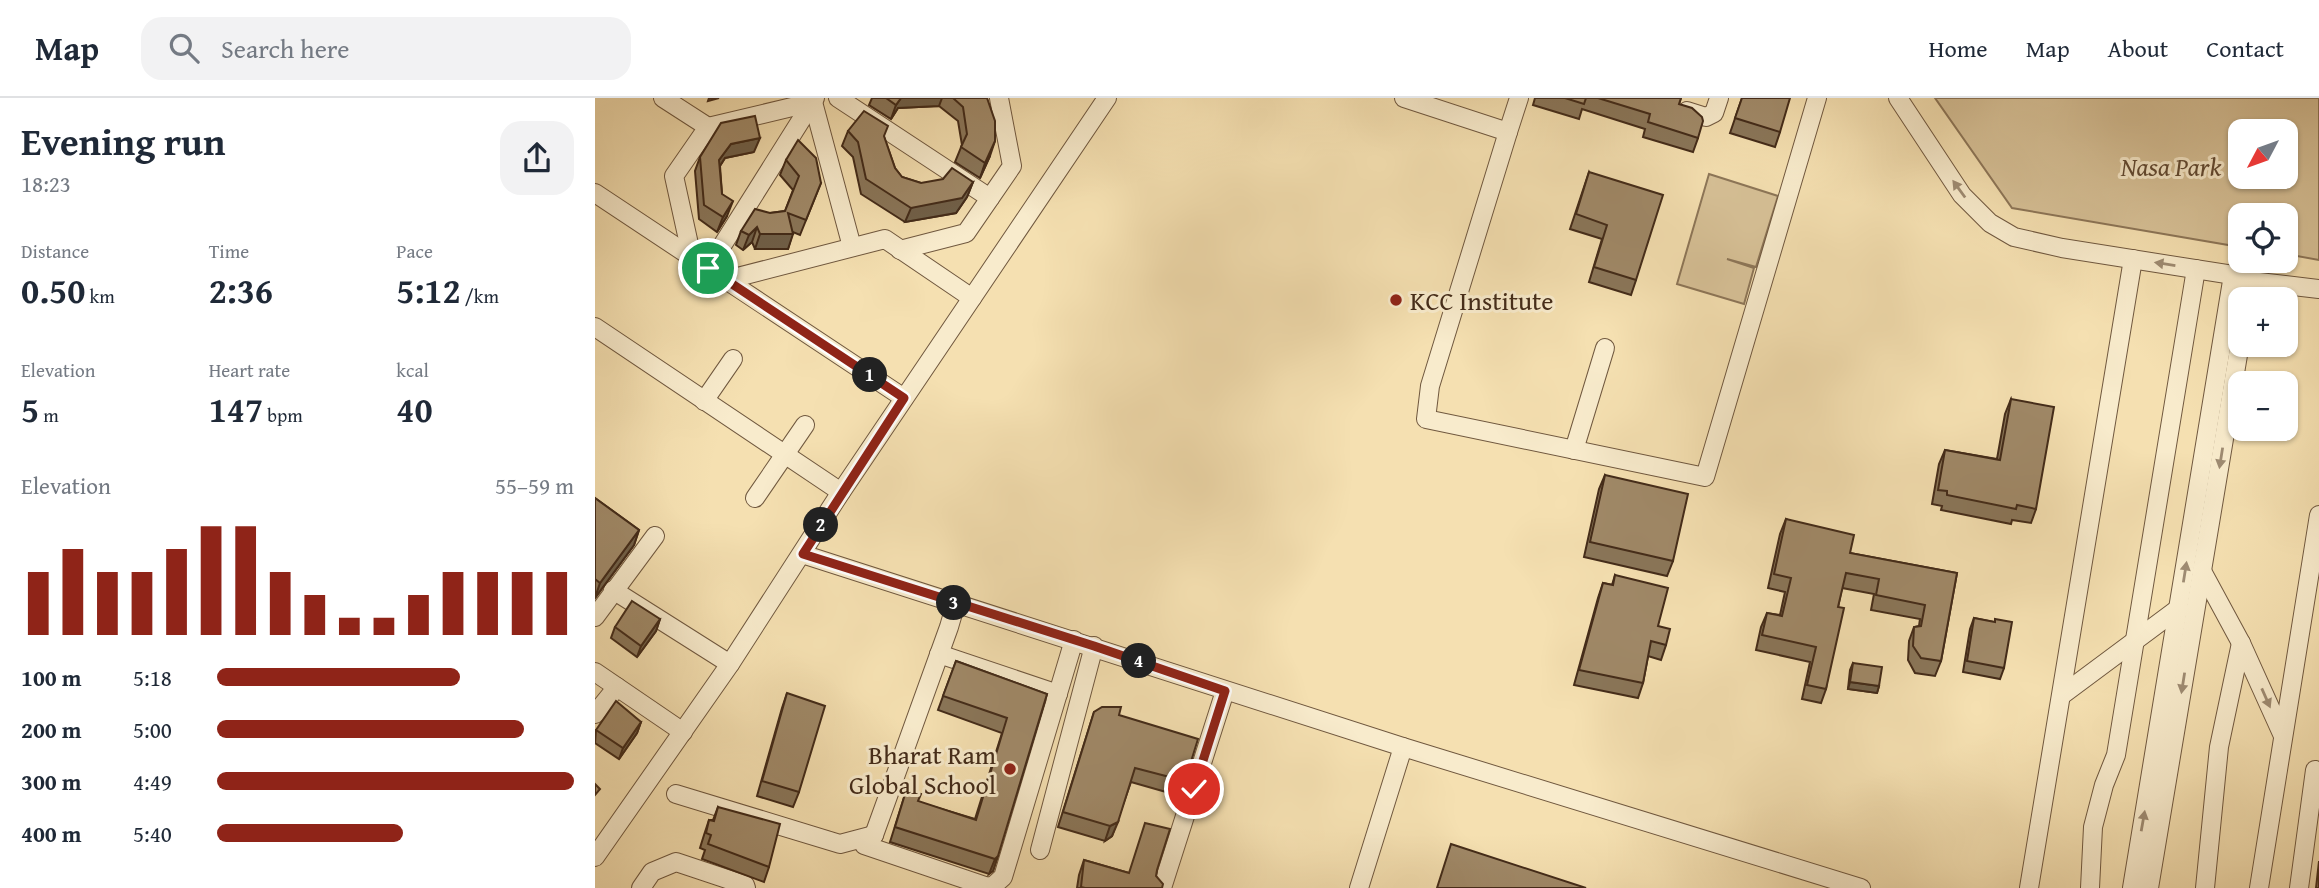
<!DOCTYPE html>
<meta charset="utf-8">
<style>
body{margin:0;font-family:"Gentium Book Plus",serif;background:#f2f2f3;color:#1f2937;height:100vh;display:flex;flex-direction:column;font-size:26px;white-space:nowrap}
*{box-sizing:border-box;margin:0}
p{font-size:23px;color:#747a83}
.icon{flex:none;width:38px;height:38px;fill:none;stroke:currentColor;stroke-width:2;stroke-linecap:round;stroke-linejoin:round}
.map{position:relative;flex:1;overflow:hidden}
.panel{display:flex;flex-direction:column;background:#fff;width:595px}
.panel>*{flex:none}
.needle{width:46px;rotate:229deg}
.buttons{position:absolute;left:1633px;top:21px;display:grid;gap:14px}
.buttons a{display:grid;place-items:center;width:70px;height:70px;border-radius:14px;background:#fff;box-shadow:0 2px 5px #0004;font-size:35px}
.pin{position:absolute;display:grid;place-items:center;width:60px;height:60px;color:#fff;margin:-30px;border:4px solid #fff;border-radius:50%;box-shadow:0 2px 7px #0007}
.km{position:absolute;width:35px;height:35px;margin:-18px;border-radius:50%;background:#222;color:#fff;font-size:19px;line-height:35px;text-align:center}
.round{display:grid;place-items:center;flex:none;width:74px;height:74px;border-radius:21px;background:#f2f2f3}
.overview{display:flex;align-items:center;justify-content:space-between;height:119px;padding:0 21px}
h1{font-size:38px;font-weight:700;line-height:52px}
.metrics{display:grid;grid-template-columns:repeat(3,1fr);gap:10px;height:119px;padding:7px 21px}
.metrics div{display:grid;align-content:center}
.metrics b{font-size:35px;font-weight:700}
.metrics small{font-size:19px;font-weight:400}
.metrics p{font-size:19px}
.chart{height:196px;padding:14px 21px}
.chart p{display:flex;justify-content:space-between}
.chart svg{width:100%;height:126px;margin-top:7px;stroke:#8f2418;stroke-width:6}
ul{padding:0 21px;list-style:none;font-size:23px}
li{display:grid;grid-template-columns:112px 84px 1fr;align-items:center;height:52px}
li i{height:18px;border-radius:9px;background:#8f2418}
header{display:flex;align-items:center;gap:42px;box-sizing:border-box;height:98px;padding:0 35px;background:#fff;border-bottom:2px solid #e0e1e3}
header strong{font-size:33px}
nav{display:flex;gap:38px;margin-inline-start:auto;font-size:24px}
.search{width:490px;height:63px;background:#f2f2f3;display:flex;align-items:center;gap:18px;box-sizing:border-box;padding:0 24px;border-radius:21px;color:#747a83;font-size:26px}
main{display:flex;flex:1;min-height:0}
.map>svg:first-child{display:block}
.green{fill:#d7c197;stroke:#8d7658;stroke-width:2;fill-rule:evenodd}
.lines{fill:none;stroke-linecap:round;stroke-linejoin:round}
.minor-casing{stroke:#70583f;stroke-width:20}
.minor{stroke:#f8ebcc;stroke-width:18}
.wall{fill:#8a7659;stroke:#432b19;stroke-width:2}
.shaded-wall{fill:#706049;stroke:#432b19;stroke-width:2}
.building{fill:#a08968;stroke:#432b19;stroke-width:2}
.oneway{fill:#9e8b72}
.route-casing{stroke:#fff;stroke-width:14}
.route{stroke:#8f2418;stroke-width:9}
.poi-dot{fill:#8f2418;stroke:#f8ebcc;stroke-width:2.5}
.labels{text-anchor:middle;dominant-baseline:central;stroke-width:6;stroke-linejoin:round;paint-order:stroke}
.park-label{font-size:26px;font-style:italic;fill:#614932;stroke:#f8ebcc}
.poi-label{font-size:26px;fill:#432b19;stroke:#f8ebcc;text-anchor:start}
</style>
<header>
<strong>Map</strong>
<div class="search"><svg class="icon" aria-label="search" viewBox="0 0 24 24"><circle cx="10" cy="10" r="6"/><path d="M15 15l6 6"/></svg>Search here</div>
<nav><a>Home</a><a>Map</a><a>About</a><a>Contact</a></nav>
</header>
<main>
<section class="panel">
<div class="overview"><div><h1>Evening run</h1><p>18:23</p></div><a class="round"><svg class="icon" aria-label="share" viewBox="0 0 24 24"><path d="M12 15V3M7 8l5-5 5 5M5 13v7h14v-7"/></svg></a></div>
<div class="metrics">
<div><p>Distance</p><b>0.50<small> km</small></b></div>
<div><p>Time</p><b>2:36</b></div>
<div><p>Pace</p><b>5:12<small> /km</small></b></div>
</div>
<div class="metrics">
<div><p>Elevation</p><b>5<small> m</small></b></div>
<div><p>Heart rate</p><b>147<small> bpm</small></b></div>
<div><p>kcal</p><b>40</b></div>
</div>
<div class="chart"><p><span>Elevation</span>55–59 m</p>
<svg viewBox="0 0 160 44" preserveAspectRatio="none"><path d="M5 44V22M15 44V14M25 44V22M35 44V22M45 44V14M55 44V6M65 44V6M75 44V22M85 44V30M95 44V38M105 44V38M115 44V30M125 44V22M135 44V22M145 44V22M155 44V22"/></svg>
</div>
<ul>
<li><b>100 m</b>5:18<i style="width:68%"></i></li>
<li><b>200 m</b>5:00<i style="width:86%"></i></li>
<li><b>300 m</b>4:49<i style="width:100%"></i></li>
<li><b>400 m</b>5:40<i style="width:52%"></i></li>
</ul>
</section>
<div class="map">
<svg width="1724" height="790" viewBox="0 0 1724 790">
<rect width="100%" height="100%" fill="#f5e0b1"/>
<filter id="stains"><feTurbulence type="fractalNoise" baseFrequency=".00286" numOctaves="4"/><feColorMatrix values="0 0 0 0 .2 0 0 0 0 .09 0 0 0 0 .02 0 0 0 .5 -.17"/></filter>
<radialGradient id="worn" r=".72"><stop offset=".6" stop-color="#630" stop-opacity="0"/><stop offset="1" stop-color="#630" stop-opacity=".3"/></radialGradient>
<g class="green">
<path d="M1340,0H1724V162L1691,156L1690,117H1645V149L1417,110ZM1690,33V79H1645V33Z"/>
<path d="M1114,76L1183,98L1161,169L1132,161L1159,170L1149,206L1082,186Z"/>
</g>
<g class="lines">
<defs>
<g id="minor">
<path d="M68,0L113,29"/>
<path d="M243,0L395,100"/>
<path d="M809,0L913,34L835,288L831,321L1110,379L1222,0"/>
<path d="M1303,0L1367,97L1395,125L1419,139L1467,150L1638,177L1655,183L1724,191"/>
<path d="M218,4L257,149"/>
<path d="M1092,13L1111,19L1119,15L1124,0"/>
<path d="M913,34L924,0"/>
<path d="M0,95L309,300"/>
<path d="M305,152L371,135L417,68L404,0"/>
<path d="M97,160L79,78L113,29L218,4"/>
<path d="M113,170L220,0"/>
<path d="M131,182L290,141L377,200"/>
<path d="M1652,201L1655,183"/>
<path d="M0,229L246,394"/>
<path d="M109,303L138,261"/>
<path d="M979,352L1010,250"/>
<path d="M160,400L210,327"/>
<path d="M207,456L808,649L1266,790"/>
<path d="M1607,473L1646,545L1688,638"/>
<path d="M18,492L135,566"/>
<path d="M361,505L354,529L279,737L269,747L390,788L397,789L408,779L479,542"/>
<path d="M0,519L60,438"/>
<path d="M344,556L463,596"/>
<path d="M0,574L88,634"/>
<path d="M1467,597L1584,510"/>
<path d="M0,616L22,589"/>
<path d="M81,696L245,746L279,737"/>
<path d="M445,752L499,548"/>
<path d="M0,759L135,566L246,394L512,0"/>
<path d="M46,790L57,774L81,764L150,787L151,790"/>
<path d="M567,790L630,593"/>
<path d="M764,790L808,649"/>
<path d="M1434,790L1538,161"/>
<path d="M1495,790L1498,729L1509,687L1521,657L1601,171"/>
<path d="M1537,790L1638,177"/>
<path d="M1554,790L1645,245"/>
<path d="M1610,790L1624,649L1646,545"/>
<path d="M1664,790L1724,417"/>
<path d="M1704,790L1720,672"/>
</g>
</defs>
<use href="#minor" class="minor-casing"/>
<use href="#minor" class="minor"/>
</g>
<g class="wall">
<path d="M277,0H392L395,58L385,80L360,64L367,47L363,23L344,8L303,10L296,21L274,7Z"/>
<path d="M940,0H1086L1084,6L1103,40L1098,54L1048,39L1050,31L987,11L984,21L938,7Z"/>
<path d="M1147,0L1185,34L1180,49L1135,35Z"/>
<path d="M253,33L289,39L300,70L307,79L326,85L378,84L372,99L361,115L310,124L266,96L258,59L247,48Z"/>
<path d="M159,54L130,60L125,68L127,96L132,118L122,134L104,121L100,73L105,59Z"/>
<path d="M191,62L226,85L205,137L198,134L193,151H160L157,144L148,152L141,147L146,133L175,115L190,113L198,92L185,77Z"/>
<path d="M994,74L1041,182L1036,197L994,184L1007,141L975,131Z"/>
<path d="M1416,301L1441,411L1436,425L1417,422L1416,426L1346,412L1347,408L1337,406L1344,366L1350,352L1402,361L1410,316Z"/>
<path d="M1010,377L1078,463L1072,478L989,459L1004,391Z"/>
<path d="M0,400L44,432L39,447L0,500Z"/>
<path d="M1191,421L1255,455L1362,475L1346,563L1340,578L1320,575L1313,562L1314,543L1319,529L1324,528L1325,521L1276,512L1279,496L1247,490L1243,509L1231,591L1226,605L1207,601L1215,564L1161,552L1166,529L1172,515L1185,517L1190,494L1173,490L1185,436Z"/>
<path d="M1020,477L1063,528L1071,547L1066,562L1053,558L1048,585L1043,600L979,587L1003,500L1008,485L1017,487Z"/>
<path d="M1379,520L1399,524L1409,570L1405,581L1368,574L1375,531Z"/>
<path d="M65,521L61,533L42,559L16,540L20,529Z"/>
<path d="M361,563L452,596L398,773L394,776L295,744L311,693L323,704L380,721L407,635L343,612Z"/>
<path d="M1258,565L1284,588L1282,595L1253,591L1255,572Z"/>
<path d="M192,595L204,694L198,709L162,698L187,610Z"/>
<path d="M499,614L524,617L590,683L585,698L536,684L517,738L510,743L463,729Z"/>
<path d="M46,624L42,635L24,661L0,645L1,632Z"/>
<path d="M123,709L174,769L169,784L107,761L110,752L105,750L109,737L114,722H118Z"/>
<path d="M489,762L534,775L562,772L561,778L567,790H482L484,777Z"/>
<path d="M1724,763V790H1721Z"/>
</g>
<g class="shaded-wall">
<path d="M114,0H124L113,3Z"/>
<path d="M306,0H347L344,8L303,10L296,21L301,7Z"/>
<path d="M165,40L159,54L130,60L119,77L124,62L136,46Z"/>
<path d="M400,43L395,58L385,80L390,65Z"/>
<path d="M378,84L372,99L361,115L310,124L316,110Z"/>
<path d="M138,103L132,118L122,134L128,119Z"/>
<path d="M162,129L157,144L148,152L154,137Z"/>
<path d="M165,136H198L193,151H160Z"/>
<path d="M44,432L39,447L0,500L5,485Z"/>
<path d="M65,521L61,533L42,559L46,548Z"/>
<path d="M1255,584L1284,588L1282,595L1253,591Z"/>
<path d="M46,624L42,635L24,661L28,650Z"/>
<path d="M523,724L517,738L510,743L515,728Z"/>
<path d="M403,758L398,773L394,776L400,761Z"/>
</g>
<g class="building">
<path d="M291,0H306L301,7Z"/>
<path d="M358,0H392L400,23V43L390,65L366,49L372,36L368,9Z"/>
<path d="M970,0H991L989,6Z"/>
<path d="M1003,0H1086L1084,6L1097,10L1107,19L1108,23L1103,40L1053,24L1055,16Z"/>
<path d="M1147,0H1195L1185,34L1140,20Z"/>
<path d="M269,13L293,28L289,38L300,70L307,79L326,85L348,81L357,70L378,84L367,100L316,110L271,81L263,44L253,33Z"/>
<path d="M160,18L165,40L136,46L124,62L127,96L138,103L128,119L109,107L105,59L126,25Z"/>
<path d="M203,42L221,60L226,85L211,122L193,115L198,136H165L162,129L154,137L146,133L160,111L175,115L190,113L204,78L191,62Z"/>
<path d="M994,74L1068,97L1041,182L999,169L1012,127L981,116Z"/>
<path d="M1416,301L1459,309L1441,411L1422,407L1421,411L1352,397V393L1343,392L1350,352L1405,362Z"/>
<path d="M1010,377L1093,396L1078,463L995,444Z"/>
<path d="M0,400L44,432L5,485L0,481Z"/>
<path d="M1191,421L1259,437L1255,455L1362,475L1346,563L1326,560L1318,548L1319,529L1326,528L1330,507L1281,497L1284,481L1251,475L1243,509L1249,510L1231,591L1212,587L1221,549L1167,537L1172,515L1187,518L1196,480L1179,476Z"/>
<path d="M1020,477L1073,490L1063,528L1075,531L1071,547L1056,543L1048,585L984,572L1008,485L1018,487Z"/>
<path d="M37,503L65,521L46,548L20,529Z"/>
<path d="M1379,520L1400,524V521L1417,524L1409,570L1372,563Z"/>
<path d="M361,563L452,596L403,758L400,761L300,729L311,693L326,696L323,703L381,722L412,620L348,598Z"/>
<path d="M1258,565L1287,569L1284,588L1255,584Z"/>
<path d="M192,595L230,608L204,694L167,683Z"/>
<path d="M21,603L46,624L28,650L1,632Z"/>
<path d="M507,609H526L524,617L603,641L590,683L540,670L523,724L515,728L468,714L499,614Z"/>
<path d="M0,686L5,691L0,697Z"/>
<path d="M123,709L185,726L174,769L113,746L116,737L111,735L114,722L119,723Z"/>
<path d="M550,725L575,731L562,772L561,778L568,786L567,790H490L486,789L489,762L534,775Z"/>
<path d="M856,746L991,790H842Z"/>
</g>
<defs><path id="oneway-solid" d="M-6-.8H1V-3.2L6.5 0L1 3.2V.8H-6Z" transform="scale(1.75)"/></defs>
<g class="oneway">
<use href="#oneway-solid" transform="translate(1364 91) rotate(-126)"/>
<use href="#oneway-solid" transform="translate(1570 166) rotate(-171)"/>
<use href="#oneway-solid" transform="translate(1626 360) rotate(99)"/>
<use href="#oneway-solid" transform="translate(1590 474) rotate(-81)"/>
<use href="#oneway-solid" transform="translate(1588 585) rotate(99)"/>
<use href="#oneway-solid" transform="translate(1671 600) rotate(66)"/>
<use href="#oneway-solid" transform="translate(1548 723) rotate(-80)"/>
</g>
<g class="lines">
<defs>
<path id="route" d="M113,170L309,300L208,456L499,548L630,593L599,691"/>
</defs>
<use href="#route" class="route-casing"/>
<use href="#route" class="route"/>
</g>
<g class="poi-dot">
<circle cx="801" cy="202" r="7"/>
<circle cx="415" cy="671" r="7"/>
</g>
<g class="labels">
<g class="park-label">
<text x="1576" y="68">Nasa Park</text>
</g>
<g class="poi-label">
<text x="815" y="202">KCC Institute</text>
<text x="401" y="656" text-anchor="end">Bharat Ram<tspan x="401" dy="30">Global School</tspan></text>
</g>
</g>
<rect width="100%" height="100%" filter="url(#stains)"/>
<rect width="100%" height="100%" fill="url(#worn)"/>
</svg>
<div class="buttons">
<a><svg class="needle" viewBox="-14 -14 28 28"><path d="M0-13l5 13h-10z" fill="#e53935"/><path d="M0 13l5-13h-10z" fill="#747a83"/></svg></a>
<a><svg class="icon" aria-label="locate" viewBox="0 0 24 24"><circle cx="12" cy="12" r="6"/><path d="M12 2v4M12 18v4M2 12h4M18 12h4"/></svg></a>
<a>+</a>
<a>−</a>
</div>
<div class="pin" style="left:113px;top:170px;background:#1e9e55"><svg class="icon" aria-label="arrive" viewBox="0 0 24 24"><path d="M6 21V4h12l-3 4 3 4H6"/></svg></div>
<div class="pin" style="left:599px;top:691px;background:#d93025"><svg class="icon" aria-label="check" viewBox="0 0 24 24"><path d="M5 12l5 5 9-10"/></svg></div>
<b class="km" style="left:275px;top:277px">1</b>
<b class="km" style="left:226px;top:427px">2</b>
<b class="km" style="left:359px;top:505px">3</b>
<b class="km" style="left:544px;top:563px">4</b>
</div>
</main>
